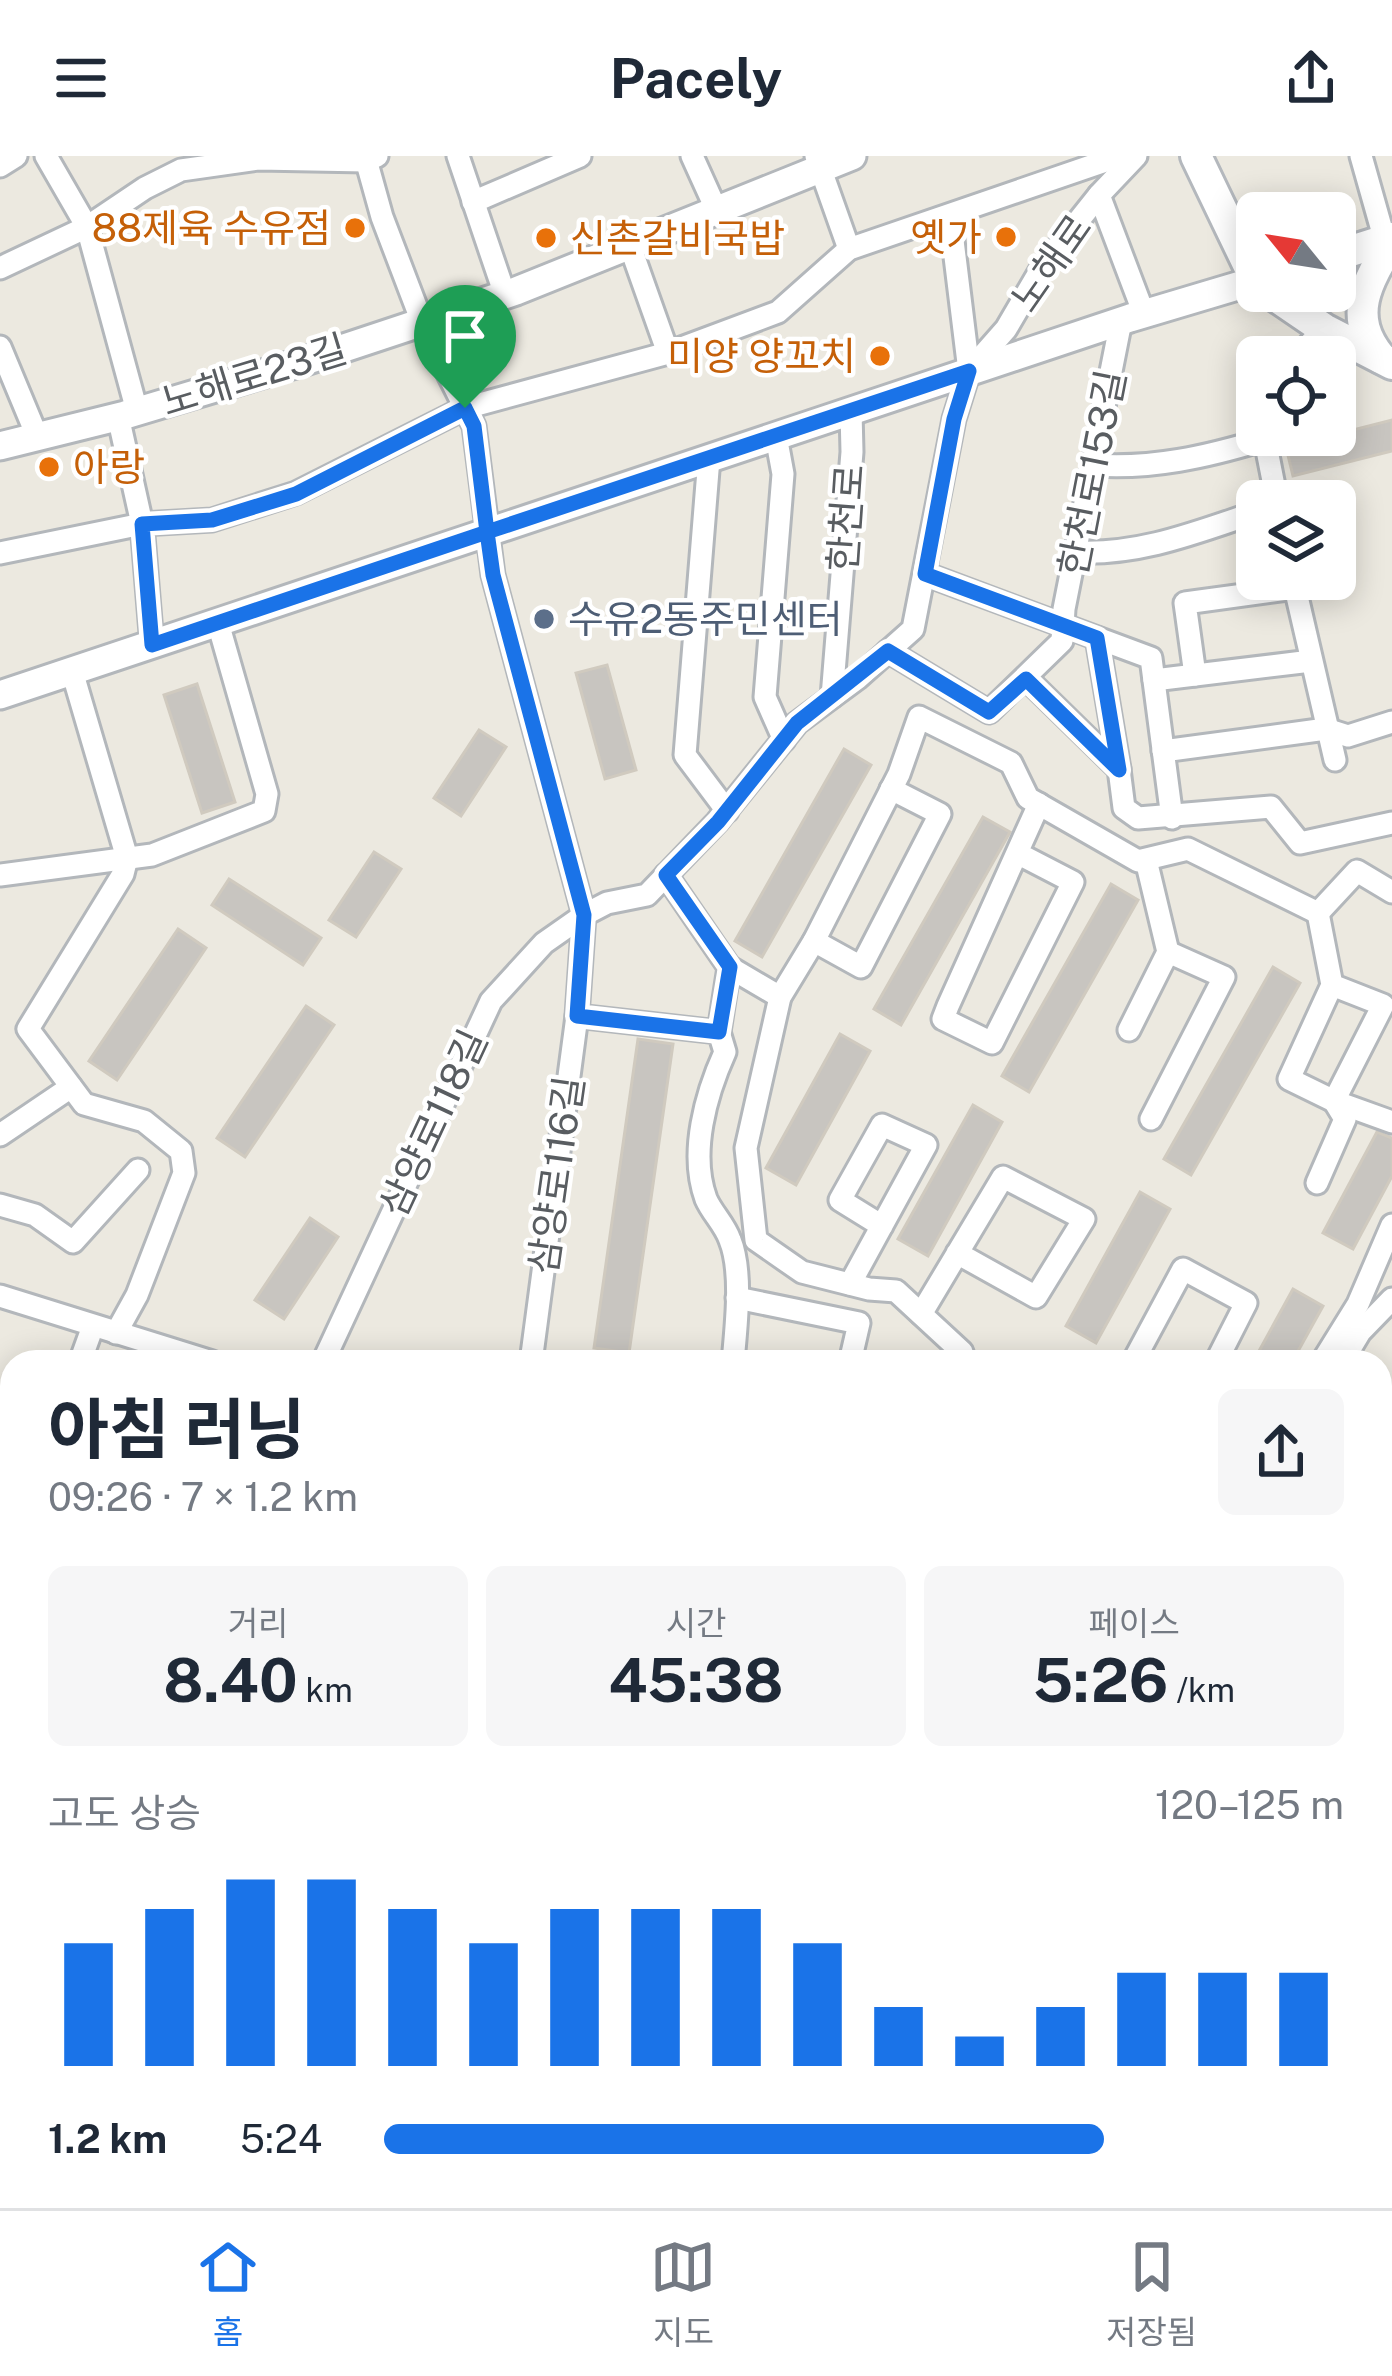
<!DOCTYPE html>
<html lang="ko">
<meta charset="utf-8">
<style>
body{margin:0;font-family:"Public Sans","Noto Sans KR",sans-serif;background:#f6f6f7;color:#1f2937;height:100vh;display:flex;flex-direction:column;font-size:45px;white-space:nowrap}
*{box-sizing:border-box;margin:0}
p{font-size:39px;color:#747a83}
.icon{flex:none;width:66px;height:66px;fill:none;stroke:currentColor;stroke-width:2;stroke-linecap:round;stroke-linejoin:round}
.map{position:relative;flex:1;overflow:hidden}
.panel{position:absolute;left:0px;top:1194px;width:1392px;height:858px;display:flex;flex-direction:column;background:#fff;border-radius:36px 36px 0 0;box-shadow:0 6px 30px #0003}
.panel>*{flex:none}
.needle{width:78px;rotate:300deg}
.tools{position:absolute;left:1236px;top:36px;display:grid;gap:24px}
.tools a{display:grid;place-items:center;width:120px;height:120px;border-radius:18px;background:#fff;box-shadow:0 6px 30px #0003;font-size:60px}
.pin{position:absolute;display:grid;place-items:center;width:102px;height:102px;color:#fff;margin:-123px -51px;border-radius:50% 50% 50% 0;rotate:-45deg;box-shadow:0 0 12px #0007}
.pin .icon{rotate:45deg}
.round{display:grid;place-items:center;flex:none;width:126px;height:126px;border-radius:18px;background:#f6f6f7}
.overview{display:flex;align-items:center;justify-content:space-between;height:204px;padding:0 48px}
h1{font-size:66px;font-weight:700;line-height:90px}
.stats{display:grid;grid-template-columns:repeat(3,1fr);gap:18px;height:204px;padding:12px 48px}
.stats div{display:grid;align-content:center;border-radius:18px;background:#f6f6f7;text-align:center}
.stats b{font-size:60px;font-weight:700}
.stats small{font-size:33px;font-weight:400}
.stats p{font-size:33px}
.chart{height:336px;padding:24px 48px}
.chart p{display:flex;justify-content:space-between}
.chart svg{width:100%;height:216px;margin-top:12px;stroke:#1a73e8;stroke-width:6}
ul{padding:0 48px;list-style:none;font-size:39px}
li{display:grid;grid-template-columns:192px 144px 1fr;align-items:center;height:90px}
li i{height:30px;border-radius:15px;background:#1a73e8}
header{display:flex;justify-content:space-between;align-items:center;height:156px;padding:0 48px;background:#fff;font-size:54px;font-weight:700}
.dock{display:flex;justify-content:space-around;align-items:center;height:168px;border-top:3px solid #e0e1e3;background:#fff;font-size:33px;color:#747a83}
.dock a{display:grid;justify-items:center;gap:6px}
.dock .current{color:#1a73e8}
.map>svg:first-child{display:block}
.building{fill:#c8c5c0;stroke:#d0cabf;stroke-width:3}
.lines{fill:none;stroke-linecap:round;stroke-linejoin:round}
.minor-casing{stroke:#b3b7bb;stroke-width:27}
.tertiary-casing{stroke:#b3b7bb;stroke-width:33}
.secondary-casing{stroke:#b4b8bd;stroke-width:36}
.minor{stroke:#fff;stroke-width:21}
.tertiary{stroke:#fff;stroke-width:27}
.secondary{stroke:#fff;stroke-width:30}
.route-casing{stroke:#fff;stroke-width:24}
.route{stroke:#1a73e8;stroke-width:15}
.food-dot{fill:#e8710a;stroke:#fff;stroke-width:4.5}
.service-dot{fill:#5c6f8a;stroke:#fff;stroke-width:4.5}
.labels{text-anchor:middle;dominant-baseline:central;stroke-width:9;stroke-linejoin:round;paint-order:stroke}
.food-label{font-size:39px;fill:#c56008;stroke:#fff;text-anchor:end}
.street-label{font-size:39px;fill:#595d61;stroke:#fff}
.service-label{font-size:39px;fill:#4e5e75;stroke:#fff;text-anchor:start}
</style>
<header><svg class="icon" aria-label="menu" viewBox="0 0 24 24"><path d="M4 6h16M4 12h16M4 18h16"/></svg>Pacely<svg class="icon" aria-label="share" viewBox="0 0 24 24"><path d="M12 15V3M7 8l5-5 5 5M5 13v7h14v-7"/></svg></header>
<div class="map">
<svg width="1392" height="2052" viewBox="0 0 1392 2052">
<rect width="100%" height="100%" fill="#ece9e0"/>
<g class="building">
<path d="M1392,264V295L1293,320L1286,291Z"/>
<path d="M607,509L636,614L605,623L576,517Z"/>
<path d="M197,528L235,646L202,657L164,539Z"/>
<path d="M479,574L506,591L461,660L434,642Z"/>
<path d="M844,593L871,609L762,801L735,785Z"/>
<path d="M983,661L1010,676L901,869L874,853Z"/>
<path d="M374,696L401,713L356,781L329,764Z"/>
<path d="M229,723L321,782L303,809L212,749Z"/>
<path d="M1111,728L1138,744L1029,936L1002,920Z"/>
<path d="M178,773L206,792L117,924L89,905Z"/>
<path d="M1273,811L1300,827L1191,1019L1164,1003Z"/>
<path d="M306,850L334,869L245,1001L217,982Z"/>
<path d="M840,878L870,895L796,1029L766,1012Z"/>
<path d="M638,883L673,888L629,1197L594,1192Z"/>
<path d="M973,949L1002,966L928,1100L898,1083Z"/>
<path d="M1377,976L1392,982V1020L1353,1093L1323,1077Z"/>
<path d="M1140,1036L1170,1053L1096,1187L1066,1170Z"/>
<path d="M310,1062L338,1081L284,1163L255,1144Z"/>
<path d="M1293,1133L1323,1150L1292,1206H1253Z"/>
</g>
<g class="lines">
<defs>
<g id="minor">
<path d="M46,0L87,71L137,255"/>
<path d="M365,0L382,61L422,166L474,270L493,419L584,759L577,860L531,1206"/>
<path d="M458,0L505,139"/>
<path d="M692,0L716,53"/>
<path d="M816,0L849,93"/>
<path d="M1361,0L1385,85"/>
<path d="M0,10L16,0"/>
<path d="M1099,39L1144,158"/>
<path d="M473,46L580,0"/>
<path d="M950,60L969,215"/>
<path d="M630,90L668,197"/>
<path d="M0,112L87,71L145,32L181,14L258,3L366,5L377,0"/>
<path d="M0,191L37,280"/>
<path d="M1297,201L1324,173"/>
<path d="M118,260L142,368L152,489"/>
<path d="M1264,279L1277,345"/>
<path d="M776,280L783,318L765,541L784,584"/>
<path d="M709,302L685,599L727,655"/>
<path d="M1094,309C1152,313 1206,301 1262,284"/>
<path d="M1076,396C1141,399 1197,376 1257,356"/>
<path d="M0,397L142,368L212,364L296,337L465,252L668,197L778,156L849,93L1120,0"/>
<path d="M925,418L1151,502L1172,662"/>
<path d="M1293,423L1335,604"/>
<path d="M1097,482L1119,613"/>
<path d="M888,495L989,556L1062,485L1064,453L1121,165"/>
<path d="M72,515L127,702L123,718L28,873L84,948L144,965L181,995L184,1017L137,1139L116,1177"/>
<path d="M1195,519L1185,447L1295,432"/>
<path d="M1026,522L1119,613L1124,652L1138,662L1271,651L1300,687L1392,667"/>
<path d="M1154,524L1311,505"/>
<path d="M832,541L852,296L851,255"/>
<path d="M1163,595L1326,573L1348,580L1392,566"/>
<path d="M1017,697L1073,726L992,887L943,863L948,850L1039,648"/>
<path d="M0,719L152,699L264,655L267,638L218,467"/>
<path d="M666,719L729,811L719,876"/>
<path d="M1318,757L1332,829L1289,923L1334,945L1383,849L1332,829"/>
<path d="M1318,757L1357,715L1392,736"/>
<path d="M814,785L861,811L940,658L891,633"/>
<path d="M729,811L780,841"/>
<path d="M577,860L719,876L725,896C706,938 689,997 706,1043C712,1057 725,1069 730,1084C743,1116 736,1171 733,1206"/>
<path d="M1129,874L1168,796L1146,704"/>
<path d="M1334,945L1392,966"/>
<path d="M1151,963L1224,821L1168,796"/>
<path d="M0,979L71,931"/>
<path d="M1317,1027L1345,963L1334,945"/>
<path d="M0,1049L35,1059L73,1086L138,1014"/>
<path d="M850,1128L926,989L882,969L840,1044L882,1070"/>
<path d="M0,1140L212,1206"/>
<path d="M737,1142L859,1167L850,1206"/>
<path d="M921,1158L1003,1021L1084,1063L1036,1141L957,1097"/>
<path d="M80,1206L93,1170"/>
<path d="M323,1206L491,845L544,787L584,759L607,747L647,739L717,666L797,567L858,522L913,473L954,263L969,215L1006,173L1044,108L1099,39L1136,0"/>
<path d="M957,1206L962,1196L896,1135L869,1133L802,1116L756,1084L746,992L780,841L814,785L899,618L919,561L1011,607L1028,642L1138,705L1188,693L1318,757"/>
<path d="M1133,1206L1183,1113L1246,1147L1216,1206"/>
<path d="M1322,1206L1358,1148L1392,1069"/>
<path d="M1342,1206L1360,1176L1392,1143"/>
<path d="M1380,1385L1392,1392"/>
<path d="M0,1478L12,1482"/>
<path d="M1380,1496L1392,1503"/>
<path d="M0,1595L12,1582"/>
<path d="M1380,1613L1392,1612"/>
<path d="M0,1740L12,1752"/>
<path d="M1380,1803L1392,1810"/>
<path d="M0,1811L12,1800"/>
<path d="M0,1846L12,1849"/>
<path d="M0,1907L12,1910"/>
<path d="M1380,1927L1382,1930"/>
<path d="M0,1977L12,1981"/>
<path d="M219,2040L221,2052"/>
<path d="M463,2040L510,2052"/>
<path d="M747,2040L780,2052"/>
<path d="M870,2040L888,2052"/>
<path d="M1380,2040L1392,2050"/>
<path d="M1090,2043L1114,2052"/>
<path d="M556,2052L559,2040"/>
<path d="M826,2052L831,2040"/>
<path d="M1189,2052L1191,2040"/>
</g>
<g id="tertiary">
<path d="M0,290L125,259L302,206L516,135L852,0"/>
<path d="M0,539L1130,162L1254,125"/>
<path d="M1380,1346L1392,1318"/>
<path d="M1086,2052L1091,2040"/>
</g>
<g id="secondary">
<path d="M1196,0L1257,127"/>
<path d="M1335,100L1392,82"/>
<path d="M1268,135L1324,173L1392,208"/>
<path d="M1381,202C1346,160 1367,126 1392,85"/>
<path d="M0,1306L12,1310"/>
<path d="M1380,1755L1392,1761"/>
</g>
</defs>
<use href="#minor" class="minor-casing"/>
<use href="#tertiary" class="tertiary-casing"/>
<use href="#secondary" class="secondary-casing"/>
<use href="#minor" class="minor"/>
<use href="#tertiary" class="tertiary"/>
<use href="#secondary" class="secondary"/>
</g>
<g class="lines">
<defs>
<path id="route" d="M465,252L296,338L212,364L142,368L152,489L487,376L493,419L584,759L577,860L719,876L730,811L666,719L718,666L797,567L888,495L989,556L1026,523L1119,614L1097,482L925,418L954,263L969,215L487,376L474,270L465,252"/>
</defs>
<use href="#route" class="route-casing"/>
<use href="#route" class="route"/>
</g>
<g class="food-dot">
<circle cx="355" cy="72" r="12"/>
<circle cx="1006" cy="81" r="12"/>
<circle cx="546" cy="82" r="12"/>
<circle cx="880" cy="200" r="12"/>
<circle cx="49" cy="311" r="12"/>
</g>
<circle class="service-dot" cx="544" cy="463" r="12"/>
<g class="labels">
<g class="food-label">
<text x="331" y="72">88제육 수유점</text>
<text x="982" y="81">옛가</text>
<text x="570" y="82" text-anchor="start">신촌갈비국밥</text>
<text x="856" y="200">미양 양꼬치</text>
<text x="73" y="311" text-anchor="start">아랑</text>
</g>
<g class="street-label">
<text transform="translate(1051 107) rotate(-55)">노해로</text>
<text transform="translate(254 219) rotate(-17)">노해로23길</text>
<text transform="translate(1092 317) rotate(-79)">한천로153길</text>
<text transform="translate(846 362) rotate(-86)">한천로</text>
<text transform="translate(433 967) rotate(-65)">삼양로118길</text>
<text transform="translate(556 1019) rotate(-82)">삼양로116길</text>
</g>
<g class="service-label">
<text x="568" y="463">수유2동주민센터</text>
</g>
</g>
</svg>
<div class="tools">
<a><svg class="needle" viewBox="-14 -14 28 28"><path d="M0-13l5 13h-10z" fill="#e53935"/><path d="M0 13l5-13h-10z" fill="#747a83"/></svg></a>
<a><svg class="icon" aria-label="locate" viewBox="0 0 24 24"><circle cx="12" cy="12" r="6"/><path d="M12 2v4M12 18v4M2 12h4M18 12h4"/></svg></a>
<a><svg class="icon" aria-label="layers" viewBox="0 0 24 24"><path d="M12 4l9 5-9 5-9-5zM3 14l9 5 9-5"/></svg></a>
</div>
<div class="pin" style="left:465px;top:252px;background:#1e9e55"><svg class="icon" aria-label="arrive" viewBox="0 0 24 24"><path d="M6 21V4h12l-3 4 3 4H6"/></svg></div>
<section class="panel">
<div class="overview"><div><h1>아침 러닝</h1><p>09:26 · 7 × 1.2 km</p></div><a class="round"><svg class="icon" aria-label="share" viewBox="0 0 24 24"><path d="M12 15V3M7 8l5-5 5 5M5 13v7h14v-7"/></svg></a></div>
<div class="stats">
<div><p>거리</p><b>8.40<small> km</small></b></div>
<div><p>시간</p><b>45:38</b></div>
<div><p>페이스</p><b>5:26<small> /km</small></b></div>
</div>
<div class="chart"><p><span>고도 상승</span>120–125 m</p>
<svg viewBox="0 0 160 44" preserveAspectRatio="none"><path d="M5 44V19M15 44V12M25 44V6M35 44V6M45 44V12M55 44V19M65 44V12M75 44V12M85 44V12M95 44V19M105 44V32M115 44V38M125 44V32M135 44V25M145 44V25M155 44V25"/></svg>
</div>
<ul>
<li><b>1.2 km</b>5:24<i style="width:75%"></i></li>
</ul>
</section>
</div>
<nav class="dock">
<a class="current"><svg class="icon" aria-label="home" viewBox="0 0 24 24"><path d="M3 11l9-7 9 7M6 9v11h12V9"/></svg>홈</a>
<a><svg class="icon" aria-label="map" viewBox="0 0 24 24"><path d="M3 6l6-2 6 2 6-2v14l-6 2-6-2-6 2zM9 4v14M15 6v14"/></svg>지도</a>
<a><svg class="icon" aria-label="saved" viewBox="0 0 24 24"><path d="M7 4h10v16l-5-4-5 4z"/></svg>저장됨</a>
</nav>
